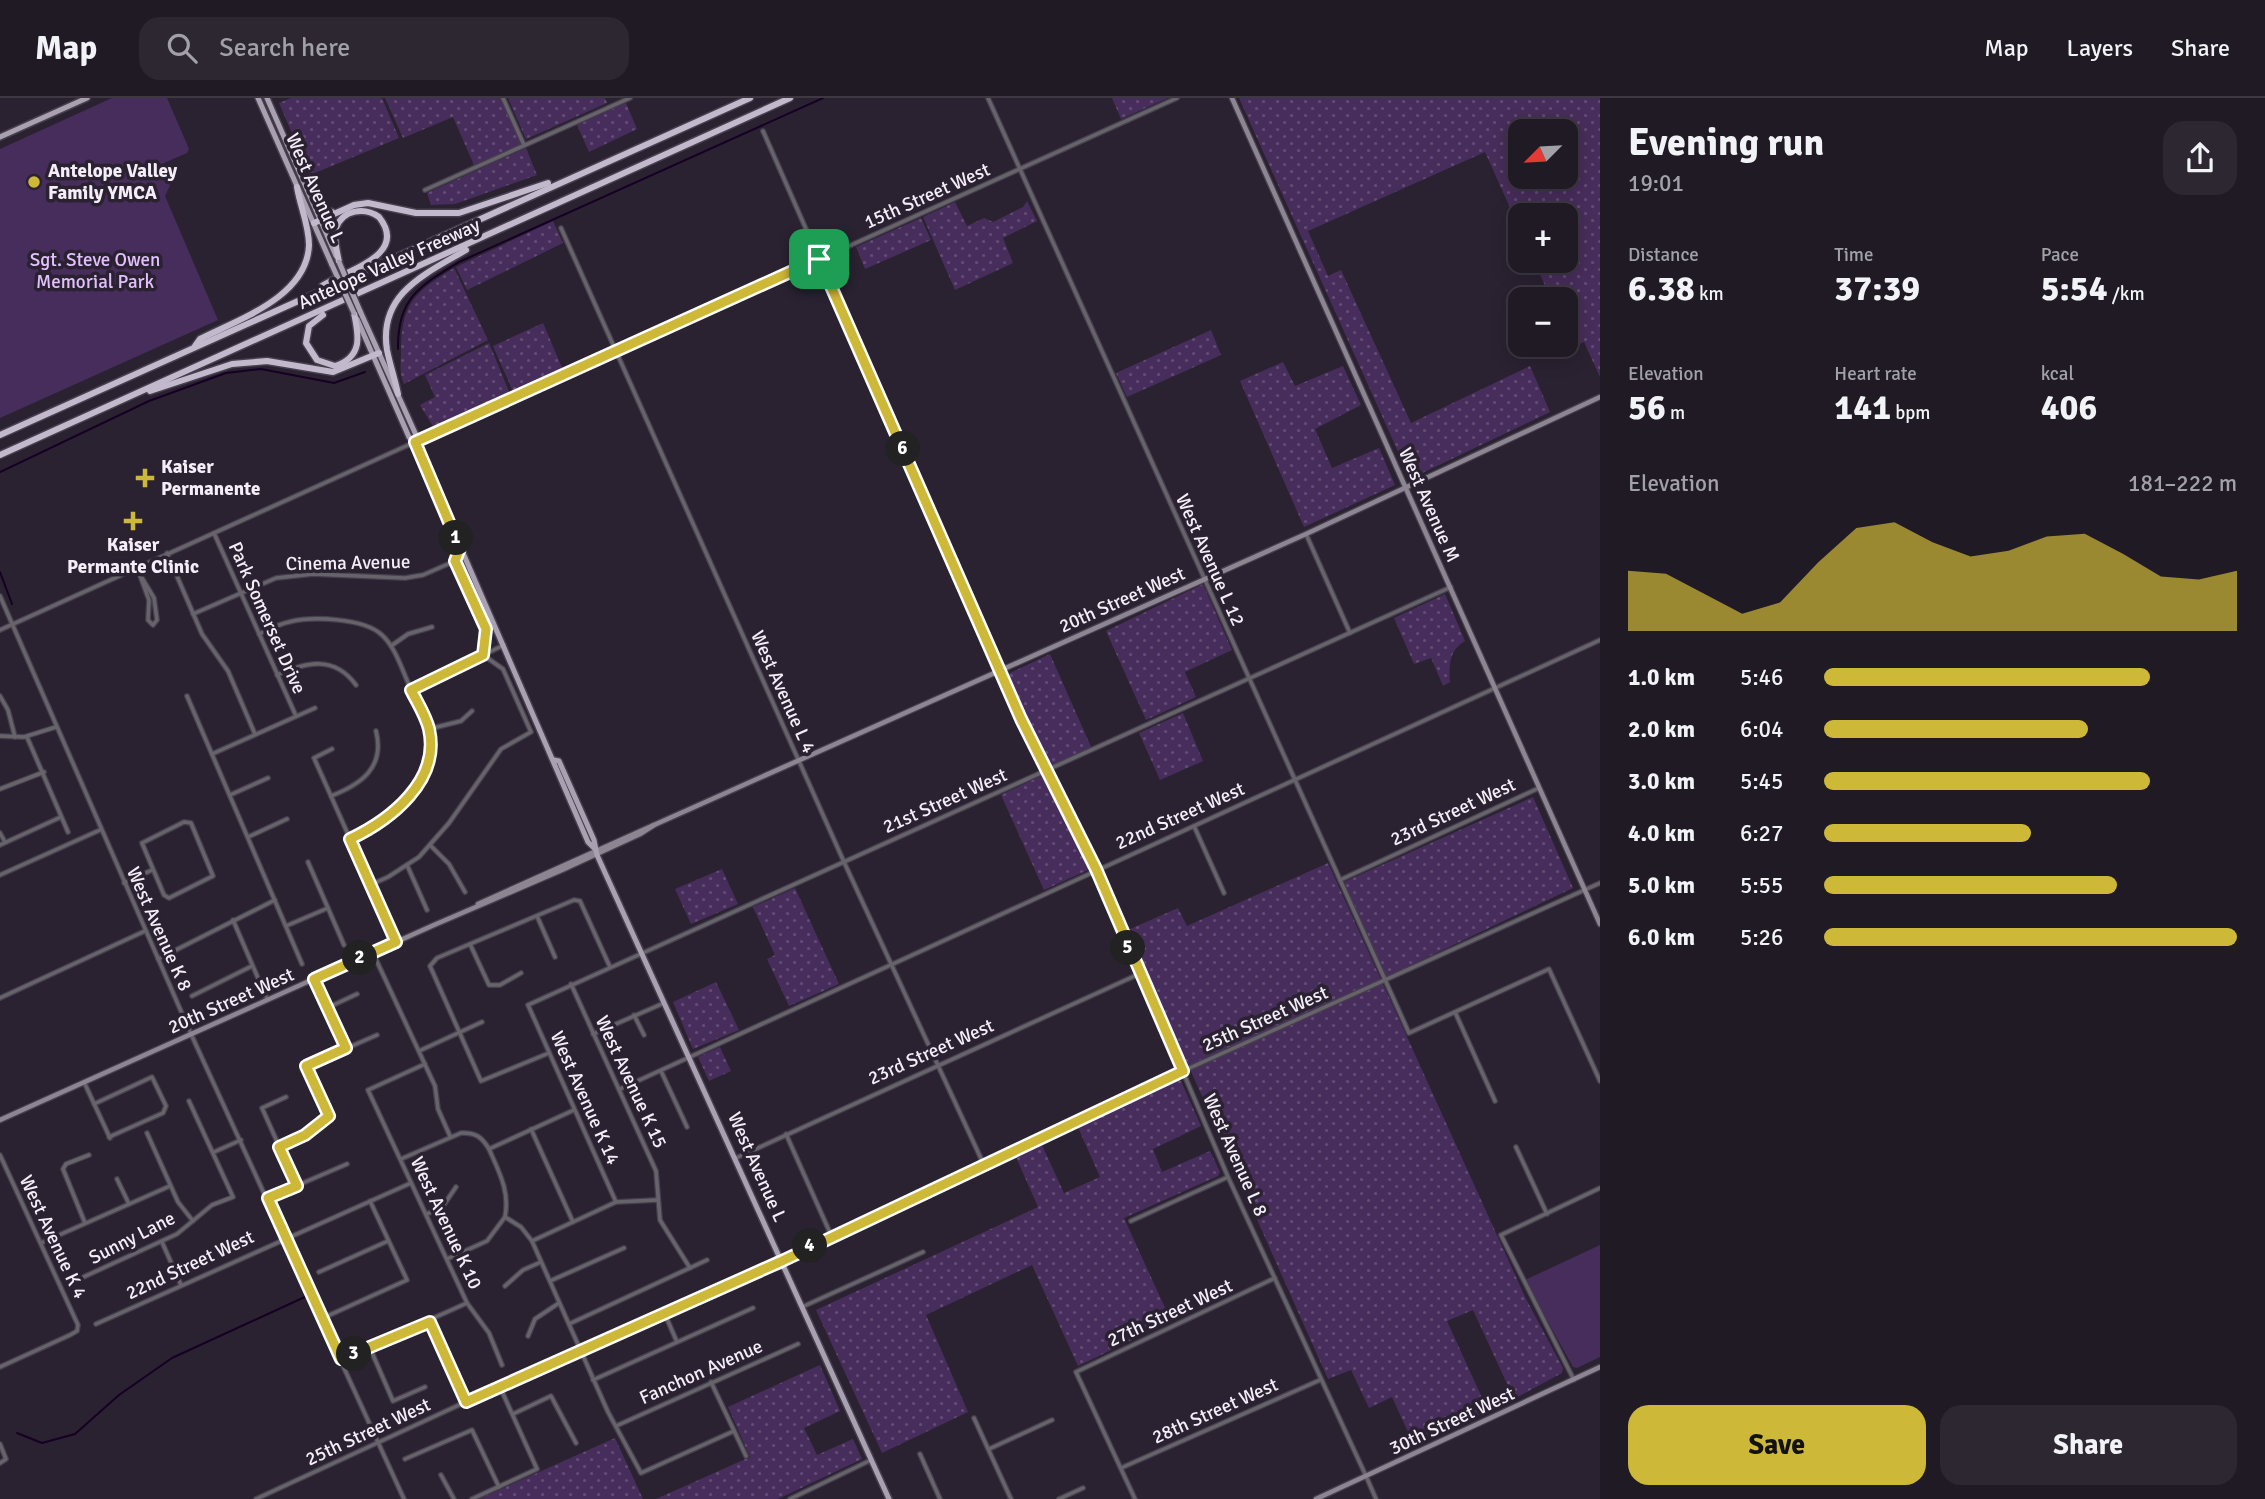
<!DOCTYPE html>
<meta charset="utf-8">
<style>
body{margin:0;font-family:Signika,sans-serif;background:#2d2732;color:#f1f3f6;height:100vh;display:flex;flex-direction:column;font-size:26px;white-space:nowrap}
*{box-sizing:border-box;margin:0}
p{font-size:23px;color:#a2a1a7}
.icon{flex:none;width:38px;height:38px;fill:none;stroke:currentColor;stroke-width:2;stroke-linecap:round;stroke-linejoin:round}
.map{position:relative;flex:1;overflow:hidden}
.panel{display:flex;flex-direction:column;background:#201a25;width:665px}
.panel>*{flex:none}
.needle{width:46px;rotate:246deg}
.buttons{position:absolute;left:1508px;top:21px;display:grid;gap:14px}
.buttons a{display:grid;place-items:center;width:70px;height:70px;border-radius:14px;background:#201a25;box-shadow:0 4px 18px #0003,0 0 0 2px #3d3842;font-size:35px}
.pin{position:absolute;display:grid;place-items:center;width:60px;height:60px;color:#fff;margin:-30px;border-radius:14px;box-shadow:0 4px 10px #0006}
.km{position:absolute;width:35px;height:35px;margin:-18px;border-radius:50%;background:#222;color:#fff;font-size:19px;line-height:35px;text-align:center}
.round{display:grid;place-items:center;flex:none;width:74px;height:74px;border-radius:21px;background:#2d2732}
.summary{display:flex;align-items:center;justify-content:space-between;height:119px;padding:0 28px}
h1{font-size:38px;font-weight:800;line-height:52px}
.metrics{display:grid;grid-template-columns:repeat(3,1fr);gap:10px;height:119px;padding:7px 28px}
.metrics div{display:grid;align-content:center}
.metrics b{font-size:35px;font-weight:800}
.metrics small{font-size:19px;font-weight:400}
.metrics p{font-size:19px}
.chart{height:196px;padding:14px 28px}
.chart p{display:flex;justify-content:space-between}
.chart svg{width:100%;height:126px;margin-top:7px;fill:#ceb837;opacity:.7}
.cta{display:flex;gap:14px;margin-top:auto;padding:14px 28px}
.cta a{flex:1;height:80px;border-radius:21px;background:#ceb837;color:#111;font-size:28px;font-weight:800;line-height:80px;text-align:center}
.cta a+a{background:#2d2732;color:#f1f3f6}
ul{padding:0 28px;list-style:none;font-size:23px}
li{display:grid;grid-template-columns:112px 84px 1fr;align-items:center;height:52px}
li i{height:18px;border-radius:9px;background:#ceb837}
header{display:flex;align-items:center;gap:42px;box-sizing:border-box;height:98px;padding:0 35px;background:#201a25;border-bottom:2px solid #3d3842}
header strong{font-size:33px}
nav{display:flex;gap:38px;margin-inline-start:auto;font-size:24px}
.search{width:490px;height:63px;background:#2d2732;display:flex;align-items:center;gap:18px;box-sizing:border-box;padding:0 24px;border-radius:21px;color:#a2a1a7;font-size:26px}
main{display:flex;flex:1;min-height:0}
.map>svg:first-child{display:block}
.grass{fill:url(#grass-dots);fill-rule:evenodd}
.park{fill:#472d5b}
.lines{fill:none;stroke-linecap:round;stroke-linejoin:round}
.stream{stroke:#160025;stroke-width:2}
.minor-casing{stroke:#463f4d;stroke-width:6}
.tertiary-casing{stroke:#463f4d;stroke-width:6}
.secondary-casing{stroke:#463f4d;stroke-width:7}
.primary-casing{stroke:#463f4d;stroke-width:8}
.motorway-casing{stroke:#463f4d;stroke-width:9}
.minor{stroke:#67636b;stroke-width:3.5}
.tertiary{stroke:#67636b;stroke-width:3.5}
.secondary{stroke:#8d8692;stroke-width:4.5}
.primary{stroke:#a9a1b1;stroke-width:5}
.motorway{stroke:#c3b9cc;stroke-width:6}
.primary-bridge-casing{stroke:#463f4d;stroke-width:8;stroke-linecap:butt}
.primary-bridge{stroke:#a9a1b1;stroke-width:5}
.route-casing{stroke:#fff;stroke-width:14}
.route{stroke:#ceb837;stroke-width:9}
.poi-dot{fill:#ceb837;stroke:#2a2231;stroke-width:2.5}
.labels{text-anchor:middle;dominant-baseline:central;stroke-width:7;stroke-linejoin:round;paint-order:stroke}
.poi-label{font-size:19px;font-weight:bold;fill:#f4eef8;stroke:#2a2231;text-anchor:start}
.street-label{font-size:19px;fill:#f4eef8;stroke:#2a2231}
.park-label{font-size:19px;fill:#e2c0fe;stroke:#2a2231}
</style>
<header>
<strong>Map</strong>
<div class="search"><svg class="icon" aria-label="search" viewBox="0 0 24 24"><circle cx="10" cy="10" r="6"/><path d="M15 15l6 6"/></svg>Search here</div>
<nav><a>Map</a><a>Layers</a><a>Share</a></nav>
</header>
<main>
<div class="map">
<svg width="1600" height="1401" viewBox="0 0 1600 1401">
<defs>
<pattern id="grass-dots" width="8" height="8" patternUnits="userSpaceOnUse" patternTransform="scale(1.75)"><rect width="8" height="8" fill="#472d5b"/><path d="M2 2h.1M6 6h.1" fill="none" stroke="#624c73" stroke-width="1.8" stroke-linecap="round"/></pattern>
</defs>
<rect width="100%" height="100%" fill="#2a2231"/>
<g class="grass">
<path d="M291,0H382L399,40L310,77L279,5Z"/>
<path d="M385,0H501L521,47L474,67L453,19L403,40Z"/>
<path d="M508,0H605L607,5L526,41Z"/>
<path d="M1112,0H1168L1121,21Z"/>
<path d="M1239,0H1600V279L1584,244L1572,249L1566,235V201H1551L1534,163H1566V117H1521V134L1485,54L1308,133L1328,178L1341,172L1411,325L1530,268L1550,314L1414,379L1409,378ZM1566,33V79H1521V33Z"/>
<path d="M626,5L637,31L589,54L577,27Z"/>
<path d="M526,50L537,77L455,106L431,107L427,95Z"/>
<path d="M1027,103L1037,123L1003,140L1013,165L955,192L923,119L955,104L967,128L984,120L993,124L1023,109Z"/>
<path d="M921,120L931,142L865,171L856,149Z"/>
<path d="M553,123L563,145L467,192L456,169Z"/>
<path d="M454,170L488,242L404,286C399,276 401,264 401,253C401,205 415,194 454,170Z"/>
<path d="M543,225L563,272L514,296L493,248Z"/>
<path d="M1211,232L1221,257L1127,299L1116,275Z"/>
<path d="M489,245L510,296L434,330L420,307L435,299L425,277Z"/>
<path d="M1283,264L1295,288L1343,268L1361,307L1315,331L1332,370L1379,350L1395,387L1304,429L1240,283Z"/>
<path d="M1203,486L1232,552L1185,574L1196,599L1146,622L1106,533Z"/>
<path d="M1445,496L1465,543C1449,552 1449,567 1450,584L1443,588L1431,560L1414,566L1394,520Z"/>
<path d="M1050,556L1092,651L1054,668L1048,667L1042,657L1008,576Z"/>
<path d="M1183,615L1203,663L1160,682L1139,635Z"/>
<path d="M1043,677L1048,678L1090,767L1088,772L1044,792L1001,697Z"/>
<path d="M1533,699L1573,790L1386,879L1344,784Z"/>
<path d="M1328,765L1526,1201L1563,1270L1562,1275L1514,1301L1473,1212L1447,1223L1488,1313L1414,1347L1392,1299L1369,1310L1351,1272L1328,1281L1128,832L1178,810L1187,828Z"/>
<path d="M722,771L738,806L691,826L675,791Z"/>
<path d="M795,790L839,886L789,908L767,861L775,857L753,809Z"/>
<path d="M716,884L739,932L693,951L673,904Z"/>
<path d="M720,949L731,973L709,983L698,959Z"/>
<path d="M1177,981L1181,983L1201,1028L1153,1051L1162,1074L1210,1053L1220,1074L1218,1078L1124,1120L1171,1223L1078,1268L1032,1167L926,1217L968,1314L882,1355L816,1212L1038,1109L1015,1057L1041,1045L1064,1095L1100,1079L1077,1027Z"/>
<path d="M820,1267L840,1313L804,1330L817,1357L853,1341L862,1361L778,1401H656L750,1359L728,1309Z"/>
<path d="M615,1340L643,1401H479Z"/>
</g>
<g class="park">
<path d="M112,0H167L189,51L187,55L164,65L172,83L165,98L218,222L0,320V51Z"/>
<path d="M1600,1147V1259L1577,1270L1573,1269L1525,1182Z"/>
</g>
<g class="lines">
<g class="stream">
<path d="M398,251C397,201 419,188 459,164L823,0"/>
<path d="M0,374L149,303L226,275L261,271L334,285L365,274"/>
<path d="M0,474L12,506"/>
<path d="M17,1335L42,1345L75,1336L119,1297L172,1260L307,1198"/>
</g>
<defs>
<g id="minor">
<path d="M503,0L524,47"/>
<path d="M988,0L1409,935L1549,871L1600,983"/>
<path d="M763,33L1021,621L1096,771L1228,1079L1366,1378"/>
<path d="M425,92L630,0"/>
<path d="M561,130L844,764L984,1067"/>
<path d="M417,343L1177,0"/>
<path d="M214,435L296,618"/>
<path d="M1306,436L1350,535"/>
<path d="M167,455L202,536L228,573L255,636"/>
<path d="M137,469L149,502L148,522L153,527L157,522L154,500L142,480"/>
<path d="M193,516L276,480L313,476L405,480L423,477L455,463"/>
<path d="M259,536C268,532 279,526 289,524C312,518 364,520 382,537C396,550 402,572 410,589C416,602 427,618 429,633C440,684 390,722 350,741"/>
<path d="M391,548L408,536L432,529"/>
<path d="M277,577C307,564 334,557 356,587"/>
<path d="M411,592L504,547"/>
<path d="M0,598L8,612L15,639"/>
<path d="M187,598L302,866"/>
<path d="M429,631L461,623L472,613"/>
<path d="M0,638L24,639L56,629"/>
<path d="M27,639L68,734"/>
<path d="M332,651L314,660L396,844"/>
<path d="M212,656L315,610"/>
<path d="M0,691L44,674"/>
<path d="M230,697L268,680"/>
<path d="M331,698C362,686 385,669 376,633"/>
<path d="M184,724L191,725L213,778L169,800L164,797L142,745Z"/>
<path d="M1194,728L1224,795"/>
<path d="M0,735L5,744"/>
<path d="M248,739L287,721"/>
<path d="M0,747L61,719"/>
<path d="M431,748L449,766L465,794"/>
<path d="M308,764L344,847"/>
<path d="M407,767L427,812"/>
<path d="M1340,782L1539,690"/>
<path d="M124,785L152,772"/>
<path d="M370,787L388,779L419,759L449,725L501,651L531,634L503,571L483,557L486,531L455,463L460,450"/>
<path d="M537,818L555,859"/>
<path d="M233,822L267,901"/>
<path d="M286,828L328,810"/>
<path d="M470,846L489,887H500L521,875"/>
<path d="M373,855L435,988L438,1011L450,1038"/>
<path d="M158,861L275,802"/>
<path d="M314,881L346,950"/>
<path d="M571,886L656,1073L660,1122L690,1170"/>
<path d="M192,898L252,868"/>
<path d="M0,900L145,833"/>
<path d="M327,910L357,896"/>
<path d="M1455,914L1495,1003"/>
<path d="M634,917L644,937"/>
<path d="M593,936L664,905"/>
<path d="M419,953L482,924"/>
<path d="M549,955L481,983L430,868L437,860L574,802L580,803L610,869"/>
<path d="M425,966L368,992L467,1205L489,1235L502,1267"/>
<path d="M661,973L687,1029"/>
<path d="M84,984L110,1040"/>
<path d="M620,991L1600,542"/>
<path d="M286,999L262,1010L297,1088"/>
<path d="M94,1006L152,979L166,1008L163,1015L109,1039"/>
<path d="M531,1031L573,1124"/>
<path d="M147,1035L178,1104L193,1123"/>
<path d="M786,1036L831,1137"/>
<path d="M279,1049L305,1037L329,1019L306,968L377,937"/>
<path d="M1516,1049L1547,1116"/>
<path d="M489,1051C499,1074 510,1093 505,1119L521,1129L532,1143L608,1314L641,1375L734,1333"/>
<path d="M214,1054L241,1042"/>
<path d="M0,1057L78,1227L77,1233L70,1237L0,1269"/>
<path d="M736,1060L1139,876"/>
<path d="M401,1061L461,1035C475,1034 482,1039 489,1051L574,1012"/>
<path d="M117,1081L129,1106"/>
<path d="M268,1100L347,1066"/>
<path d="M616,1104L528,907L1451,489"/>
<path d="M427,1116L443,1108L456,1089"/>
<path d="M1131,1123L1228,1079"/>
<path d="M85,1125L63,1071L66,1066L89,1057"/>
<path d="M532,1143L616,1104L657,1102"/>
<path d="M162,1144L181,1187"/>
<path d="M41,1145L170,1088"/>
<path d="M447,1161L487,1143L505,1119"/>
<path d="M781,1163L1183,973L1600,785"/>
<path d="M319,1174L388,1143"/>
<path d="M77,1182L177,1136L212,1107L233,1099L189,1003"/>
<path d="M550,1183L624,1150"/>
<path d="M505,1188L523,1172L541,1164"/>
<path d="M802,1209L923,1154"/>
<path d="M664,1214L677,1244"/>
<path d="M323,1220L407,1182L370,1103"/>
<path d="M430,1224L466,1304"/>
<path d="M96,1226L411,1085"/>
<path d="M569,1226L707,1162"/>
<path d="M528,1238L535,1221L559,1205"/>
<path d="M370,1250L393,1303L425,1289"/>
<path d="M342,1261L467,1205"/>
<path d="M593,1282L753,1210"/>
<path d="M1574,1282L1501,1137L1600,1090"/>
<path d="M711,1284L746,1358"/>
<path d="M513,1316L551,1298L576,1345"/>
<path d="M974,1320L1011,1401"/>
<path d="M616,1328L798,1246"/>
<path d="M0,1346L6,1361L0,1365"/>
<path d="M989,1351L1052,1322"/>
<path d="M920,1356L940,1401"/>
<path d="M405,1361L472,1332L499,1389"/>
<path d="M1121,1370L1320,1282"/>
<path d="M441,1377L454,1401"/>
<path d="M472,1401L537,1371L500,1289"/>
<path d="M790,1401L871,1362"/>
<path d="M1059,1401L1083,1390"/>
<path d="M1135,1401L1076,1274L1275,1180"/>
</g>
<g id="tertiary">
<path d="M0,498L191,936L404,1401"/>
<path d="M0,532L415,344"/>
<path d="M0,777L100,732"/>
<path d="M1366,1378L1376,1401"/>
<path d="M256,1401L580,1251L781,1163"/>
</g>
<g id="secondary">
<path d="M1232,0L1600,826"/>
<path d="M478,806L654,727"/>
<path d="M0,1022L434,827L562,772L640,736L654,727L1306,436L1600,299"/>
<path d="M1316,1401L1600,1269"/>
</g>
<g id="primary">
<path d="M258,0L332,167"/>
<path d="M267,0L336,158"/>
<path d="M0,39L87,0"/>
<path d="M360,213L416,337L415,344"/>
<path d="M357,221L409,339L415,344L588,744L594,750"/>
<path d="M554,662L559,663L594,742L597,757L889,1401"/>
</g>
<g id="motorway">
<path d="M307,89L312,92L320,110L332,114"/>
<path d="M314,125L354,107L368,105L416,115H459L548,85"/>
<path d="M322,188C344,173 410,158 379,119C365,109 343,111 336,130C333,140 337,153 339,164"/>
<path d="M323,217L309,228L306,245L317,262L335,268C363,259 359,238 354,215"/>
<path d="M195,248L200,241C239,221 307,199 309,147C309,127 300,108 297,89"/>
<path d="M150,293L232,266L267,263L333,274L379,255"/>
<path d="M398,296C395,281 390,267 387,252C378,196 425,176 466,152"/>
<path d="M0,337L750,0"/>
<path d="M0,357L790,0"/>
</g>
</defs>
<use href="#minor" class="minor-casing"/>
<use href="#tertiary" class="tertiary-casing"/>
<use href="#secondary" class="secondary-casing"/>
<use href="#primary" class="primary-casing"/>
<use href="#motorway" class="motorway-casing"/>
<use href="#minor" class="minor"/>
<use href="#tertiary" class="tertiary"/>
<use href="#secondary" class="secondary"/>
<use href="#primary" class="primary"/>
<use href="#motorway" class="motorway"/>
<defs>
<g id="primary-bridge">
<path d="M339,164L360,213"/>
<path d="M332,167L354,215"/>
</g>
</defs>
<use href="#primary-bridge" class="primary-bridge-casing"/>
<use href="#primary-bridge" class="primary-bridge"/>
</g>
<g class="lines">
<defs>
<path id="route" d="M819,161L1021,621L1096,771L1183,973L782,1163L466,1304L430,1224L341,1261L268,1100L297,1088L279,1049L305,1037L329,1018L306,968L346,950L314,881L396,844L350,741C390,722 441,683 429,631C426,618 417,604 411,592L483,557L486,531L455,463L460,450L415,344Z"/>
</defs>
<use href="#route" class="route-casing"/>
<use href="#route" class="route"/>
</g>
<g class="poi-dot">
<circle cx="34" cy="84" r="7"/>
<path d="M141.5 369.5h7v7h7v7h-7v7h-7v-7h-7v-7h7z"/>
<path d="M129.5 412.5h7v7h7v7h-7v7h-7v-7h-7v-7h7z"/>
</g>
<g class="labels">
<g class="poi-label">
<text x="48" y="73">Antelope Valley<tspan x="48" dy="22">Family YMCA</tspan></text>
<text x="161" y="369">Kaiser<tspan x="161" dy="22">Permanente</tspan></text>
<text x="133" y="447" text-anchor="middle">Kaiser<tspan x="133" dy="22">Permante Clinic</tspan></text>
</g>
<g class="street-label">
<text transform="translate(315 90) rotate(66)">West Avenue L</text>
<text transform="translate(927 98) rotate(-24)">15th Street West</text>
<text transform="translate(389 166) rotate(-24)">Antelope Valley Freeway</text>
<text transform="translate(1429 407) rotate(66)">West Avenue M</text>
<text transform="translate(1210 462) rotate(66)">West Avenue L 12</text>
<text transform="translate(348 465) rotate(-1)">Cinema Avenue</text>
<text transform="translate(1122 502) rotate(-24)">20th Street West</text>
<text transform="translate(267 520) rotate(66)">Park Somerset Drive</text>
<text transform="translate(783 594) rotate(66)">West Avenue L 4</text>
<text transform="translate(945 703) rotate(-24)">21st Street West</text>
<text transform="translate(1453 714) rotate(-25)">23rd Street West</text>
<text transform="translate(1180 718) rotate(-24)">22nd Street West</text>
<text transform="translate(159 831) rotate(66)">West Avenue K 8</text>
<text transform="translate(231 903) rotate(-24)">20th Street West</text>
<text transform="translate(1265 921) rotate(-24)">25th Street West</text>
<text transform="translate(931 954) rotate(-24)">23rd Street West</text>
<text transform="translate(631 984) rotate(65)">West Avenue K 15</text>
<text transform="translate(585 1000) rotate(66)">West Avenue K 14</text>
<text transform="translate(1235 1057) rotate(66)">West Avenue L 8</text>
<text transform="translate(757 1069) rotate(66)">West Avenue L</text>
<text transform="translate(446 1125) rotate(65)">West Avenue K 10</text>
<text transform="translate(53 1139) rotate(65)">West Avenue K 4</text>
<text transform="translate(132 1140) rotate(-27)">Sunny Lane</text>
<text transform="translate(190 1167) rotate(-25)">22nd Street West</text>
<text transform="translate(1170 1215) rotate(-25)">27th Street West</text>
<text transform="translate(701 1274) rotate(-24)">Fanchon Avenue</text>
<text transform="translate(1215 1313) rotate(-24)">28th Street West</text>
<text transform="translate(1452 1323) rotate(-25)">30th Street West</text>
<text transform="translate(368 1334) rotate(-25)">25th Street West</text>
</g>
<g class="park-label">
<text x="95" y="162">Sgt. Steve Owen<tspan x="95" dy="22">Memorial Park</tspan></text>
</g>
</g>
</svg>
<div class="buttons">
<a><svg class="needle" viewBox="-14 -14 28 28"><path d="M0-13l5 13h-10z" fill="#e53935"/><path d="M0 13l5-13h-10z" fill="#a2a1a7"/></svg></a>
<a>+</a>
<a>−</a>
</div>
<div class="pin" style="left:819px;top:161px;background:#1e9e55"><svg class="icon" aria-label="arrive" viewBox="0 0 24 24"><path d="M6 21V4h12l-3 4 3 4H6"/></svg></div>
<b class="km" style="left:456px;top:440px">1</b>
<b class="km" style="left:360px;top:860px">2</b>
<b class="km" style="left:354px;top:1256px">3</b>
<b class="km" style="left:810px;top:1148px">4</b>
<b class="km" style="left:1128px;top:850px">5</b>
<b class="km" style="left:903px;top:351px">6</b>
</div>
<section class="panel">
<div class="summary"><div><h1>Evening run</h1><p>19:01</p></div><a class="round"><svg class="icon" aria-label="share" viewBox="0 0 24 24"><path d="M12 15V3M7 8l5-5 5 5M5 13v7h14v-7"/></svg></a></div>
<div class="metrics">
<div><p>Distance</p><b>6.38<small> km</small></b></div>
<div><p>Time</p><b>37:39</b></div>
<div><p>Pace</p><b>5:54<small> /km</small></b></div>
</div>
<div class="metrics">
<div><p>Elevation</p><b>56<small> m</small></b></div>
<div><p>Heart rate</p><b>141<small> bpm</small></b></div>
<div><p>kcal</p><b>406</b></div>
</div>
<div class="chart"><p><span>Elevation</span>181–222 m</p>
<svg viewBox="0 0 160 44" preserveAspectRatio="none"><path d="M0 44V23L10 24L20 31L30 38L40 34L50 20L60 8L70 6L80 13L90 18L100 16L110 11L120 10L130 17L140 25L150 26L160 23V44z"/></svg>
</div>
<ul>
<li><b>1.0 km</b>5:46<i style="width:79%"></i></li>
<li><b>2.0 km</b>6:04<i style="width:64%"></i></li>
<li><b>3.0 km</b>5:45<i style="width:79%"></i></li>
<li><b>4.0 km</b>6:27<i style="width:50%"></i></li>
<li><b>5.0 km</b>5:55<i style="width:71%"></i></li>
<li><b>6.0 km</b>5:26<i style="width:100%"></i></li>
</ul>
<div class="cta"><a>Save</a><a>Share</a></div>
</section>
</main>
